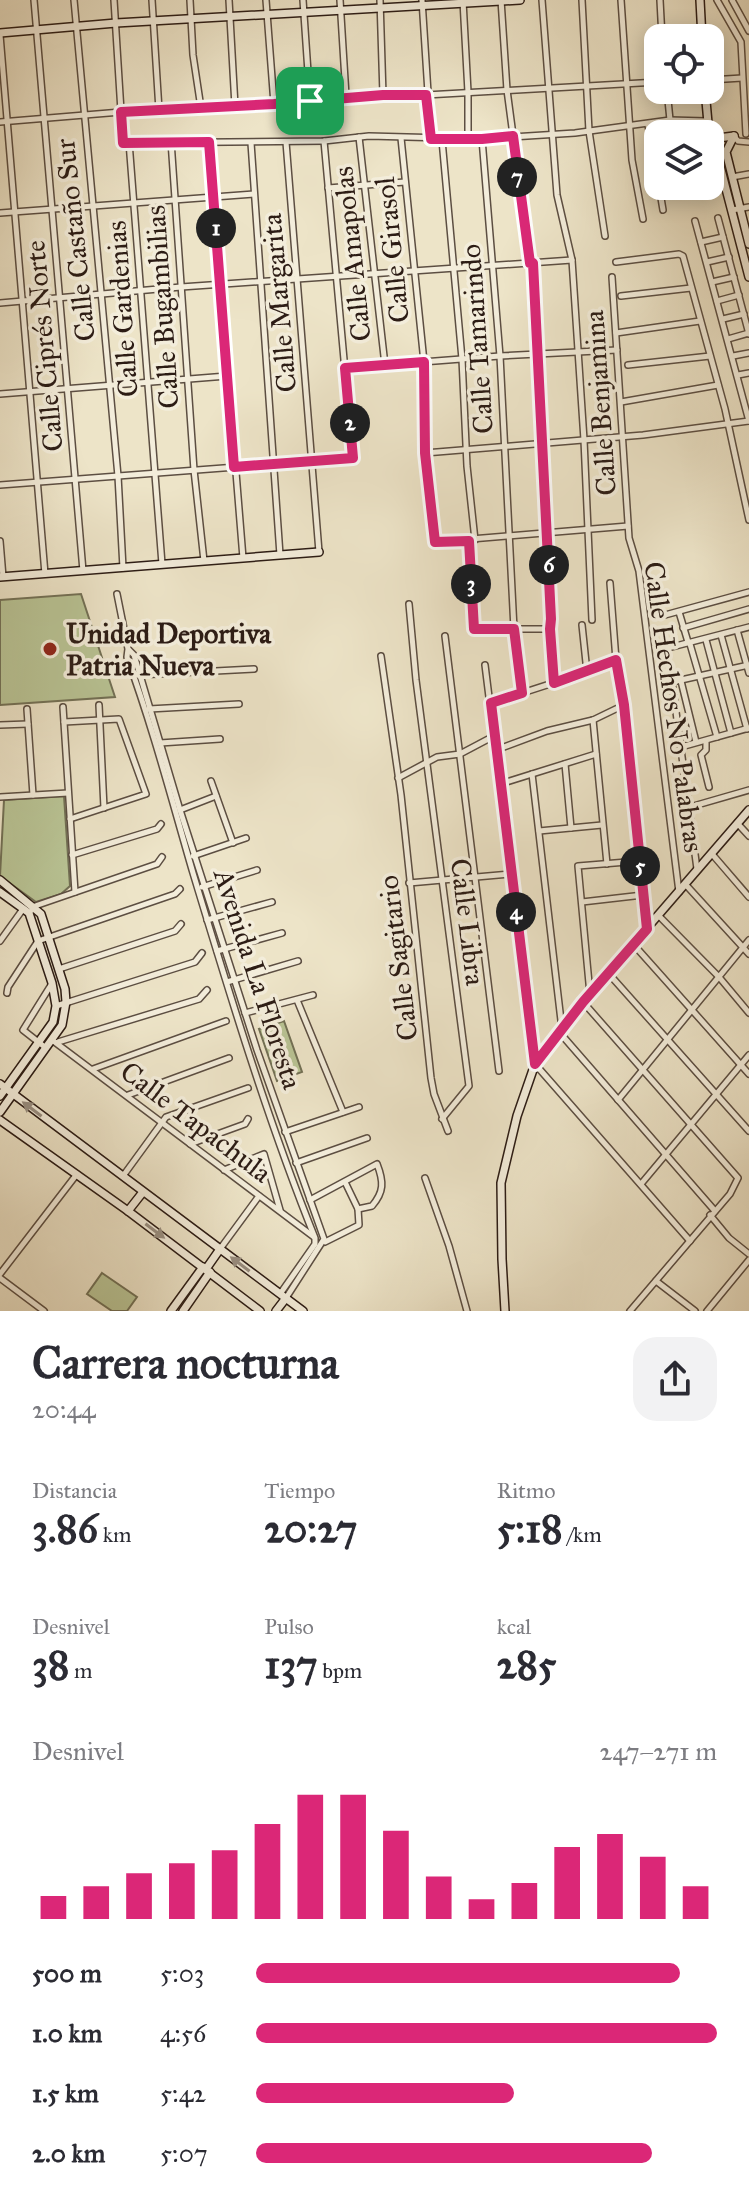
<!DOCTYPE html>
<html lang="es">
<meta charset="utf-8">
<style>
body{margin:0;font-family:"IM FELL Great Primer",serif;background:#f2f2f3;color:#2b2b33;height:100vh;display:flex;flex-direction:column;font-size:30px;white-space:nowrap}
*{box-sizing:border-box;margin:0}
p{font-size:26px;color:#7c7c81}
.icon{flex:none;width:44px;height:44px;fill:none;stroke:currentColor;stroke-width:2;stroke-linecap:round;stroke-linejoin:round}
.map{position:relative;height:1311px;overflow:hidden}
.panel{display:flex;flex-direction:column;background:#fff;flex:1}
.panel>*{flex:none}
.fabs{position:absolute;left:644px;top:24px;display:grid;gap:16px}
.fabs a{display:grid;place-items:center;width:80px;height:80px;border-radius:16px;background:#fff;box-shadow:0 4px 20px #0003;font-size:40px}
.pin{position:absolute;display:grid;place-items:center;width:68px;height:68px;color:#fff;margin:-34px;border-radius:16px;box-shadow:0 4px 12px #0006}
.km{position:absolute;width:40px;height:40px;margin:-20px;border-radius:50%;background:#222;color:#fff;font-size:22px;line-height:40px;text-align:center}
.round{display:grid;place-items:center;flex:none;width:84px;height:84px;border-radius:24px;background:#f2f2f3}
.overview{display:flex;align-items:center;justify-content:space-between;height:136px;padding:0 32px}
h1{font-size:44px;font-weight:700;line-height:60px}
.figures{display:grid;grid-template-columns:repeat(3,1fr);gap:12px;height:136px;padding:8px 32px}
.figures div{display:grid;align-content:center}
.figures b{font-size:40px;font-weight:700}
.figures small{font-size:22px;font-weight:400}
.figures p{font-size:22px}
.chart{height:224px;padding:16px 32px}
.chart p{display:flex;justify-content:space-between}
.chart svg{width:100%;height:144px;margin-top:8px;stroke:#db2777;stroke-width:6}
ul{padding:0 32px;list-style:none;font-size:26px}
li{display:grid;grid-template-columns:128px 96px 1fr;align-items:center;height:60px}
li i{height:20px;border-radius:10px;background:#db2777}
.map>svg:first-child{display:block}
.green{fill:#b9c495;stroke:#727055;stroke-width:2}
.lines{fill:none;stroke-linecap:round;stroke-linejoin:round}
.street-casing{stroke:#5c4e42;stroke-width:8}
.secondary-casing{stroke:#2c1c15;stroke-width:10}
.street{stroke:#f3eddb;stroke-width:5}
.secondary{stroke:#f3eddb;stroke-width:7}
.oneway{fill:#998f82}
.route-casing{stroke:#fff;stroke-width:16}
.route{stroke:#db2777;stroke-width:10}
.poi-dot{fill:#8f2418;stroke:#f3eddb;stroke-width:3}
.labels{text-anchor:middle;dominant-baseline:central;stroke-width:7;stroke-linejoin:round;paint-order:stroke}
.street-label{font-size:28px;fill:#2c1c15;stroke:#f3eddb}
.poi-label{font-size:28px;font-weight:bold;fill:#2c1c15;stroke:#f3eddb;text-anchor:start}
</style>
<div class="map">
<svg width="749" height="1311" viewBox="0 0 749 1311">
<rect width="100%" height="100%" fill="#ede4c8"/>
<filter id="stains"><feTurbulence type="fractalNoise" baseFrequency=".0025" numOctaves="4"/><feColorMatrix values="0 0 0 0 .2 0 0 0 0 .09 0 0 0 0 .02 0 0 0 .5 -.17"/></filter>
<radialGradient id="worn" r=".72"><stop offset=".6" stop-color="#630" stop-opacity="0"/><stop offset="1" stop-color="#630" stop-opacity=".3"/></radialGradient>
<g class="green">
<path d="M81,594L115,697L0,705V600Z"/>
<path d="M64,796L70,886L61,894L36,902L0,876L4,800Z"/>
<path d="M284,1021L302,1072L277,1081L259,1029Z"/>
<path d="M102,1273L137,1297L127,1311H112L87,1294Z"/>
</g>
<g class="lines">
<defs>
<g id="street">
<path d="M34,0L83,571"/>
<path d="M74,0L118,476L123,568"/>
<path d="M114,0L123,143L324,141L369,136L482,139L575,133L670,120L706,121"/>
<path d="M152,0L159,110"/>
<path d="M190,0L193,55L201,108"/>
<path d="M229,0L235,106"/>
<path d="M266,0L274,104"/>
<path d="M303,0L310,101"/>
<path d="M340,0L346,96"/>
<path d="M380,0L383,95"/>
<path d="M422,0L431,139"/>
<path d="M501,0L507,90L530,263"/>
<path d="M542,0L557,195L572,260L584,440L592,620"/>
<path d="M582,0L589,131L605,236"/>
<path d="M621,0L632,160L643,219"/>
<path d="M660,0L662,38"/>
<path d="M717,0L741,42L746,134"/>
<path d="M732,0L749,31"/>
<path d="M463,1L468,92V140"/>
<path d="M0,35L45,574"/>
<path d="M710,80L742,78"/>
<path d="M667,90L670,120"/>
<path d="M0,122L121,112L274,104L346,96L426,95L658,82"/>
<path d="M648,125L658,179"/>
<path d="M734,136L738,141L749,142"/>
<path d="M359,137L385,365"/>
<path d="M401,138L424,362L425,453L435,542L628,526"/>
<path d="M482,139L500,356L514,629L522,693"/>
<path d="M442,140L462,359L467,466L475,540"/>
<path d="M171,141L194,470L204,561"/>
<path d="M129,142L162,564"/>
<path d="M209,142L243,558"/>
<path d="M286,142L319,552"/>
<path d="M251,143L280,555"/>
<path d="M732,177L749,174"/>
<path d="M659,186L663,210"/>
<path d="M328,188L405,182"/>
<path d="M732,210L749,207"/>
<path d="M0,213L254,194"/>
<path d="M718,218L749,334"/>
<path d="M695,221L749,421"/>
<path d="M701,242L723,237"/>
<path d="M616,262L679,254L683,256L725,409L749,520"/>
<path d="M707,262L729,257"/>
<path d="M533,263L551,619L550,629L554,683"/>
<path d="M612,277L629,538L639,571L679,892"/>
<path d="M712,282L734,277"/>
<path d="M621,296L691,288"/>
<path d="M717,301L739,295"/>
<path d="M0,303L181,287L572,260"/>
<path d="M723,319L744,314"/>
<path d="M616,333L700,321"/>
<path d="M728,339L749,333"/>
<path d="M733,356L749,353"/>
<path d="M628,365L710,356"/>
<path d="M345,368L500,356L617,350"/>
<path d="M738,375L749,373"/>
<path d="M0,394L227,376"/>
<path d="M621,402L718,385"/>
<path d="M425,453L643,435L749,421"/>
<path d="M0,485L353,458L324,141"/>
<path d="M0,541L3,577"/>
<path d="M469,541L474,629H550"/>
<path d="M610,583L616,660L624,705L647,928"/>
<path d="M117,594L128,649L127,657C153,728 172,801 193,873C230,995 267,1119 315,1238V1244L280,1294"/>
<path d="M409,604L416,680L469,1086L442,1119"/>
<path d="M679,612L688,642"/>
<path d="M665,615L749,592"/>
<path d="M582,625L587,672"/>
<path d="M683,628L749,609"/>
<path d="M737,630L749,673"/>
<path d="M721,635L747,729"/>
<path d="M445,636L499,1071"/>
<path d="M706,640L731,733"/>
<path d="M690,644L717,737"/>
<path d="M668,648L749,627"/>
<path d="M129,650L134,655L140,675L180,810L257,1050L324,1239L286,1298"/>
<path d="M381,656L401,795L431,1078L434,1094L448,1131"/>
<path d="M485,665L535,1064L690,1241"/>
<path d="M138,675L254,669"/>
<path d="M681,681L696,742"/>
<path d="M491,703L587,672L616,660"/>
<path d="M99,705L104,808"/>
<path d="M63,707L75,892"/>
<path d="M27,709L33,795"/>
<path d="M149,709L239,704"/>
<path d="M593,720L607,864"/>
<path d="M64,722L119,719L146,794L70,819"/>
<path d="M0,725L28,724"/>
<path d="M706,741V750L701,755L709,787"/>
<path d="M160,743L220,739"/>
<path d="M681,747L749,728"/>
<path d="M496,750L547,731L593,720L624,705"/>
<path d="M565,764L571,828"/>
<path d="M532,774L562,1029"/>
<path d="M398,778L437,757L460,754L494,736"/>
<path d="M211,781L233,843"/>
<path d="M500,784L596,754"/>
<path d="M0,797L68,793"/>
<path d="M690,807L749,790"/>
<path d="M180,810L216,796"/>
<path d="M737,823L749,836"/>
<path d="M539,831L602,825"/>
<path d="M712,854L749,897"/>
<path d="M72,855L157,829L161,824"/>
<path d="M193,856L246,838"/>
<path d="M697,869L672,682L749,665"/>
<path d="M409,883L511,874"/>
<path d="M686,885L749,954"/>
<path d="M202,887L257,870"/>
<path d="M582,902L643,895"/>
<path d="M32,910L35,906L157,864L162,857"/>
<path d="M659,916L719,977L749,1013"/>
<path d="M207,920L272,902"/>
<path d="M0,941L23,909"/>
<path d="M634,945L749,1074"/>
<path d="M217,951L282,933"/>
<path d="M59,969L175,931L181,924"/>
<path d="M609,974L749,1131"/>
<path d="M227,982L298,961"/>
<path d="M7,993L8,987L38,941L175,894L180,889"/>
<path d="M590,994L578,866L639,861"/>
<path d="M297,1000L343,1112"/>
<path d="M583,1002L738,1178L730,1194L630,1311"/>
<path d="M56,1006L195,962L202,953"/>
<path d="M245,1013L313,995"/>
<path d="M560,1033L715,1211"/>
<path d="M52,1040L314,1237"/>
<path d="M58,1042L199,999L207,990"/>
<path d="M46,1048L23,1030L51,985"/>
<path d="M93,1069L226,1021"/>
<path d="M128,1095L229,1058"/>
<path d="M618,1100L749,940"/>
<path d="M285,1132L359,1107"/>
<path d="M190,1144L245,1124L248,1119"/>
<path d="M296,1163L367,1138"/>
<path d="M224,1170L264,1154L280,1210"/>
<path d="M123,1176L166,1117L248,1088"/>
<path d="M425,1178L449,1246L467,1311"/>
<path d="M641,1184L749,1055"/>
<path d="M310,1200L377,1164C384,1182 384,1192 372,1206L358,1209"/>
<path d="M710,1215L729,1238L749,1254"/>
<path d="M325,1242L359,1225L358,1209L345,1182"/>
<path d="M220,1249L259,1196"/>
<path d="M0,1274L77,1174"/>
<path d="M0,1278L44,1311"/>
<path d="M656,1281L695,1311"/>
<path d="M707,1311L749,1260"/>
</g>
<g id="secondary">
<path d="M700,0L702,38"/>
<path d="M0,33L116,23L520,0"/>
<path d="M705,90L709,134"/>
<path d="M734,136L726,152L749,244"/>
<path d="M710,139L719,162L749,277"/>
<path d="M710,139L734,136"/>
<path d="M0,577L319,552"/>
<path d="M0,880L41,914L65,989L66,1002L62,1025L0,1112"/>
<path d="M0,892L29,913L52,983L56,1006L53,1022L0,1096"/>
<path d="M0,1084L303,1311"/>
<path d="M0,1120L128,1211L260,1311"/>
<path d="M128,1211L143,1192"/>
<path d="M206,1269L220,1249"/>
<path d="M171,1311L203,1267"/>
<path d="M183,1311L210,1272"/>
<path d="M276,1311L286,1298"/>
<path d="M505,1311L502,1259L501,1183L517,1116L535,1064L583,1002L749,810"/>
</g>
</defs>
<use href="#street" class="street-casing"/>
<use href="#secondary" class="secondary-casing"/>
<use href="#street" class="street"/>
<use href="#secondary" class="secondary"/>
</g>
<defs><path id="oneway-solid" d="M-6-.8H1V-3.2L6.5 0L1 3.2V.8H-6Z" transform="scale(2)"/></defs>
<g class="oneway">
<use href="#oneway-solid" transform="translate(32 1109) rotate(-143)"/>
<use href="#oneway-solid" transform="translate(155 1231) rotate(37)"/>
<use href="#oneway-solid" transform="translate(240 1264) rotate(-143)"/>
</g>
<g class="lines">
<defs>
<path id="route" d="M383,95H426L431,139H482L513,136L530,263H533L551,619L550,629L554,683L616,660L624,705L647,929L583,1002L535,1064L491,703L522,693L514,629H474L469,541L435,542L425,453L424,362L345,368L353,458L234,467L209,142L123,143L121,112L274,104Z"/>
</defs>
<use href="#route" class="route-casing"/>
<use href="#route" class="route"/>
</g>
<circle class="poi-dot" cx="50" cy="649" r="8"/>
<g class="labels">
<g class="street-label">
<text transform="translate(75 240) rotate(-96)">Calle Castaño Sur</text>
<text transform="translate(392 250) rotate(-96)">Calle Girasol</text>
<text transform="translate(352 254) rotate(-96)">Calle Amapolas</text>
<text transform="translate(279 303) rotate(-95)">Calle Margarita</text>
<text transform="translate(162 307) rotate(-94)">Calle Bugambilias</text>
<text transform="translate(122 309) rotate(-94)">Calle Gardenias</text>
<text transform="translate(477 339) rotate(-94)">Calle Tamarindo</text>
<text transform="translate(44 346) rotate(-95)">Calle Ciprés Norte</text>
<text transform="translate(600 403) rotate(-94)">Calle Benjamina</text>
<text transform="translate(674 707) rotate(82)">Calle Hechos No Palabras</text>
<text transform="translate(468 922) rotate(83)">Calle Libra</text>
<text transform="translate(398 958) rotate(-97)">Calle Sagitario</text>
<text transform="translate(258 979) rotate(72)">Avenida La Floresta</text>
<text transform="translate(196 1122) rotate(37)">Calle Tapachula</text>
</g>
<g class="poi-label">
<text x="66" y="633">Unidad Deportiva<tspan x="66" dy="32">Patria Nueva</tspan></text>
</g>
</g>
<rect width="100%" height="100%" filter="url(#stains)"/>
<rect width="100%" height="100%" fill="url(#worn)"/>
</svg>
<div class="fabs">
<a><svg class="icon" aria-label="locate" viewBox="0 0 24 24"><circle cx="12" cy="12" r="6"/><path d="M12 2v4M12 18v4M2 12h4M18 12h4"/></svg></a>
<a><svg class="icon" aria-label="layers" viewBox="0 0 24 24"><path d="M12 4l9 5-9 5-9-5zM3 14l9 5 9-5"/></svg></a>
</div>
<div class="pin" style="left:310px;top:101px;background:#1e9e55"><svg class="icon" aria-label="arrive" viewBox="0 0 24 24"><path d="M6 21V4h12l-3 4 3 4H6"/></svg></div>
<b class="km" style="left:216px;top:228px">1</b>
<b class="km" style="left:350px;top:423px">2</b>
<b class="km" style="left:471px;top:584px">3</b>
<b class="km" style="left:516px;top:912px">4</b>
<b class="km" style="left:640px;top:866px">5</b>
<b class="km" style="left:549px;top:565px">6</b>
<b class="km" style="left:517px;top:177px">7</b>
</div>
<section class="panel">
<div class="overview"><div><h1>Carrera nocturna</h1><p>20:44</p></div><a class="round"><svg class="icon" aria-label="share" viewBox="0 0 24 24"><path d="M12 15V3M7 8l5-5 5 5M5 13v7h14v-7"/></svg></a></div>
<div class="figures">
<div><p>Distancia</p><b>3.86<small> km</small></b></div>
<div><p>Tiempo</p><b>20:27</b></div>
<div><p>Ritmo</p><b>5:18<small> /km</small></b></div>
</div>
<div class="figures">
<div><p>Desnivel</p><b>38<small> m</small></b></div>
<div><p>Pulso</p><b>137<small> bpm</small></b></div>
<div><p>kcal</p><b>285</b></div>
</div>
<div class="chart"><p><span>Desnivel</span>247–271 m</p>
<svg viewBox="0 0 160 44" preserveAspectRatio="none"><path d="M5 44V37M15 44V34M25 44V30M35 44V27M45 44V23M55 44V15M65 44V6M75 44V6M85 44V17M95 44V31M105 44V38M115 44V33M125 44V22M135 44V18M145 44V25M155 44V34"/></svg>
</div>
<ul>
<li><b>500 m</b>5:03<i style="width:92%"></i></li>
<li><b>1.0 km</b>4:56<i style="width:100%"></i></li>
<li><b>1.5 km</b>5:42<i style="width:56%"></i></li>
<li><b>2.0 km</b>5:07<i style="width:86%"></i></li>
</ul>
</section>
